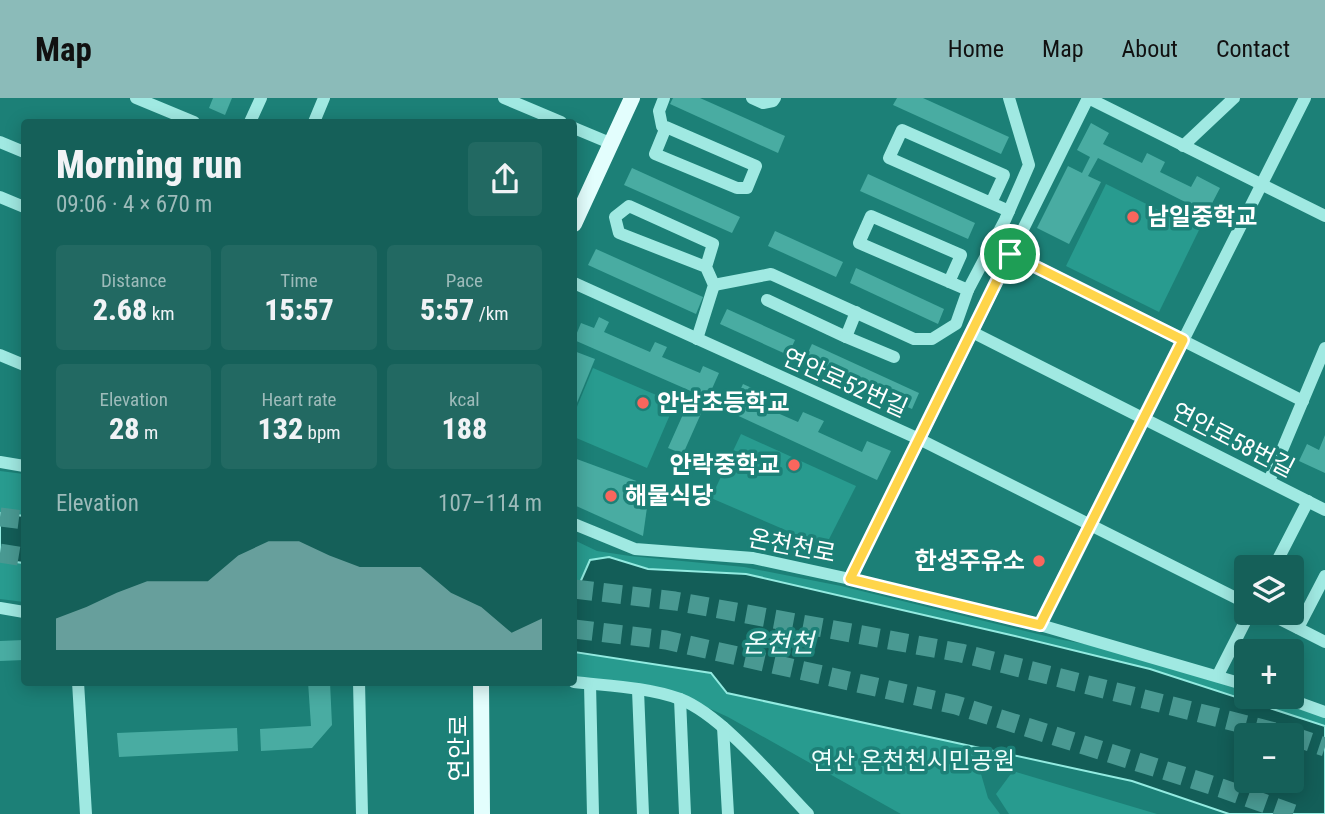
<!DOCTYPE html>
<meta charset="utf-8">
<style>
body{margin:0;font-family:"Roboto Condensed","Noto Sans KR",sans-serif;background:#226962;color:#f1f3f6;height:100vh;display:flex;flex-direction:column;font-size:26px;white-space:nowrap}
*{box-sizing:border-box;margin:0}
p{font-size:23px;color:#9dbbba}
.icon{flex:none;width:38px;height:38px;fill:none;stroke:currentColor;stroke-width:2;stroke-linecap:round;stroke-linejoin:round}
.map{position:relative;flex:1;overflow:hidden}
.side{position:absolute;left:21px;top:21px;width:556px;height:567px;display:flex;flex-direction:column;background:#156059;border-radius:7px;box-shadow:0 4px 18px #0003}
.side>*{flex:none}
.buttons{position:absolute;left:1234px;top:457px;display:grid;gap:14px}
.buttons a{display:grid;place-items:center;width:70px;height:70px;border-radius:7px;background:#156059;box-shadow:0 4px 18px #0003;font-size:35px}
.pin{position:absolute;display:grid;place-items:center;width:60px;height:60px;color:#fff;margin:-30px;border:4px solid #fff;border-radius:50%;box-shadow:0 2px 7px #0007}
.round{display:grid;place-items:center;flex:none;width:74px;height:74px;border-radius:7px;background:#226962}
.overview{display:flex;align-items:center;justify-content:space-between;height:119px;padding:0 35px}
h1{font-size:38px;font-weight:800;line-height:52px}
.stats{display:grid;grid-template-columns:repeat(3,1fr);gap:10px;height:119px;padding:7px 35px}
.stats div{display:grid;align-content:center;border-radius:7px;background:#226962;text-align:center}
.stats b{font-size:30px;font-weight:800}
.stats small{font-size:19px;font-weight:400}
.stats p{font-size:19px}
.chart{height:196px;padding:14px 35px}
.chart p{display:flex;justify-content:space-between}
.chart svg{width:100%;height:126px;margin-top:7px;fill:#8bbbb9;opacity:.7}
header{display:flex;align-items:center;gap:42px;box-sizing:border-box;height:98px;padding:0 35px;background:#8bbbb9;color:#111}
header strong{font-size:33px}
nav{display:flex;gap:38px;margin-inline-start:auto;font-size:24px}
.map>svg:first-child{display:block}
.green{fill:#289b8f}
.water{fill:#135e58;stroke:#93ebe1;stroke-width:2;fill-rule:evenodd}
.building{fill:#49aca2}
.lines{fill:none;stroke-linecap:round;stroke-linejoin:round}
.highway-tunnel{stroke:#499992;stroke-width:19;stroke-dasharray:19 10;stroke-linecap:butt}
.minor{stroke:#a0e9e2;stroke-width:12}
.major{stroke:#e3fefd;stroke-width:16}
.route-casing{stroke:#fff;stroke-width:14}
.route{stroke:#ffd54a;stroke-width:9}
.poi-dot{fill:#fa665d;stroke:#1c8077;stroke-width:2.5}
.labels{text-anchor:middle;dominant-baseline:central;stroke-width:7;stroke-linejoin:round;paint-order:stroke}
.poi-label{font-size:24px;font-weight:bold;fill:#fff;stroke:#1c8077;text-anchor:start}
.street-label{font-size:24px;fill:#fff;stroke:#1c8077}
.park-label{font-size:24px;fill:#edfdfb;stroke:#1c8077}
.water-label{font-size:26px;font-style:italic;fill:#eefcfb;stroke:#1c8077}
</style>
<header>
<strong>Map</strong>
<nav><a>Home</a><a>Map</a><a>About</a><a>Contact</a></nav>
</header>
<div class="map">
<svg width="1325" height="716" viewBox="0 0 1325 716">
<rect width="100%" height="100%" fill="#1c8077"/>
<g class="green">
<path d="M1106,86L1199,132L1159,214L1066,168Z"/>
<path d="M593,270L675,305L647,370L574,339V316Z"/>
<path d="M741,336L856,388L825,449L711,400Z"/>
<path d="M0,373L24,376V504L0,501Z"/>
<path d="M574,442L597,453L630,458L744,469L841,488L1058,541L1106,550L1246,590V598L1270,599L1325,617V635L574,493Z"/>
<path d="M574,545L965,621L988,700L1000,716H901L728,619L704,608L574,579Z"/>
<path d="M1013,673L1157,716H1009L996,696Z"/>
</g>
<g class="water">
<path d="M0,415L24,418V465L0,462Z"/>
<path d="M609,459L648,471L746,476L1015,538L1150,571L1325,628V716H1229L1132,683L727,595L711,575L574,554V486L579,487L590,462ZM1246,637H1292V682H1246Z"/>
</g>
<g class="building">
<path d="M213,0H232L225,17L209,10Z"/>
<path d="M673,0H700L785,38L778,55L670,6Z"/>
<path d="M897,0H923L1009,39L1001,56L893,7Z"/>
<path d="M1091,25L1109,35L1103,46L1142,65L1147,55L1165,64L1160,74L1191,89L1197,78L1220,90L1207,115L1098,60L1088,78L1101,84L1069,146L1037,130L1068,68L1082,75L1090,59L1077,52Z"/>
<path d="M632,70L740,119L732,135L624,87Z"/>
<path d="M868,76L975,125L968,141L860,93Z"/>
<path d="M775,133L843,164L836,179L768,148Z"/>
<path d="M596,151L703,199L696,216L588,167Z"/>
<path d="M856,170L944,211L938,226L850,185Z"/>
<path d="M727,211L795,242L788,257L720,226Z"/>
<path d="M599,219L609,224L604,234L650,254L655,244L667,249L662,259L700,275L703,268L719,275L683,356L668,350L693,294L574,242L581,225L594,230Z"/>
<path d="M812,246L919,295L912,311L804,263Z"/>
<path d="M574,253L595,261L574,312Z"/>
<path d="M743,286L765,296L759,307L798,324L803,314L824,323L818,334L862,354L867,343L891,353L877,382L730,314Z"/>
<path d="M1325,337V375L1299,363L1307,346L1319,352Z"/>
<path d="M574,360L650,388L643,438L574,407Z"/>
<path d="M24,542V562L0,563V543Z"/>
<path d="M308,584H330L332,627L312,650L261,653L260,631L311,628Z"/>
<path d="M237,630L238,653L119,659L117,635Z"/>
</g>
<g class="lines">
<g class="highway-tunnel">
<path d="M0,419L24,422"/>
<path d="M0,455L24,459"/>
<path d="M574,491L675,503L961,555L1287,637"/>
<path d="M574,531L666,542L956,607L1221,690L1294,716"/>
<path d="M1292,638L1325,649"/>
</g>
<g class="minor">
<path d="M136,0L194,24"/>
<path d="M504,0L561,24"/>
<path d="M664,0L659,13L662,28L666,29L756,68L747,90H737L655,56L666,29"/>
<path d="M752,0L763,5L773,3L775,0"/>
<path d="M250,24L261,0"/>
<path d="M314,24L324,0"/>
<path d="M574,30L610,45"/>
<path d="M0,44L24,54"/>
<path d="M1183,48L1234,0"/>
<path d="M0,99L24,109"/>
<path d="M991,105L1004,77L902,32L889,60L1009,113"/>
<path d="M1011,156L1303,303"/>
<path d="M949,184L961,157L871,118L859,145L968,192"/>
<path d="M574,185L919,341L1246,505"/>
<path d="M714,187L771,176L914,241H932L956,226L968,192L1005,122L1029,67L1009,0"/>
<path d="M767,202L846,239L856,214"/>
<path d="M972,234L1325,412"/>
<path d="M846,239L894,259"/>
<path d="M697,241L714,187L706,169L713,146L629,108L615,119L619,135L706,169"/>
<path d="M0,257L24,267"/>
<path d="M0,364L24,368"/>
<path d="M1269,383L1325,250"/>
<path d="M574,426L635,451L753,460L850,481L1040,527L1246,587"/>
<path d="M1274,469L1308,403"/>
<path d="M850,481L1088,0L1325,118"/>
<path d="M0,510L24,514"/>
<path d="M1266,514L1325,544"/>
<path d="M1040,527L1305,0"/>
<path d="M1298,530L1325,478"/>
<path d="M1218,577L1250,514"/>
<path d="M78,584L86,716"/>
<path d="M359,584L362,716"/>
<path d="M574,584C609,588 647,589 680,601C722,617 776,683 808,716"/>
<path d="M590,586L593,716"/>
<path d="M638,592L643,716"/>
<path d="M1280,598L1325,614"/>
<path d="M680,601L685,716"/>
<path d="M723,629L728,716"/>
</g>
<g class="major">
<path d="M574,126L632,0"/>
<path d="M481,584L482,716"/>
</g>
</g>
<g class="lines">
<defs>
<path id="route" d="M1010,156L1183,242L1040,527L850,481Z"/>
</defs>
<use href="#route" class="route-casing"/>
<use href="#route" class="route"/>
</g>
<g class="poi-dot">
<circle cx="1133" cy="119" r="7"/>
<circle cx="643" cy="305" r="7"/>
<circle cx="794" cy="367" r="7"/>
<circle cx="611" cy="398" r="7"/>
<circle cx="1039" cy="463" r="7"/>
</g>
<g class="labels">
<g class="poi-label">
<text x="1147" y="119">남일중학교</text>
<text x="657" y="305">안남초등학교</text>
<text x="780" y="367" text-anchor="end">안락중학교</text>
<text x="625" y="398">해물식당</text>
<text x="1025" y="463" text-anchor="end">한성주유소</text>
</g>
<g class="street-label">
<text transform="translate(845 285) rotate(24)">연안로52번길</text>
<text transform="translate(1233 342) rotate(27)">연안로58번길</text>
<text transform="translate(792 448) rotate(11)">온천천로</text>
<text transform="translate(459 650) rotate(-90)">연안로</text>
</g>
<g class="park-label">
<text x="913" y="663">연산 온천천시민공원</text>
</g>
<g class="water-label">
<text x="778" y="545">온천천</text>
</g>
</g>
</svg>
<div class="buttons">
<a><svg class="icon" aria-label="layers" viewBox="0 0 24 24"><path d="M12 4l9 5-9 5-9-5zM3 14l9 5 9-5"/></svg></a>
<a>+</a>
<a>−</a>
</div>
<div class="pin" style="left:1010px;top:156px;background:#1e9e55"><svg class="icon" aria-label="arrive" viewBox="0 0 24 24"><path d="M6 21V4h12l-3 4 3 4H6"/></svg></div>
<section class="side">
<div class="overview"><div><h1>Morning run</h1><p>09:06 · 4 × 670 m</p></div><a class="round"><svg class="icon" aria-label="share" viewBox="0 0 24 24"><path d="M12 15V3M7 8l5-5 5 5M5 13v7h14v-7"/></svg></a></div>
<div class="stats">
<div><p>Distance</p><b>2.68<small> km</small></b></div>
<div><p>Time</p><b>15:57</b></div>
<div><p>Pace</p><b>5:57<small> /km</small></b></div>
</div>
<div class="stats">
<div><p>Elevation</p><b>28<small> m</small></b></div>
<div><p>Heart rate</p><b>132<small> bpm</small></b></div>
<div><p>kcal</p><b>188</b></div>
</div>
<div class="chart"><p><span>Elevation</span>107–114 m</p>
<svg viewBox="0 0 160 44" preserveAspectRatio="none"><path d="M0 44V33L10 29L20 24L30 20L40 20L50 20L60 11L70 6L80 6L90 11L100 15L110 15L120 15L130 24L140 29L150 38L160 33V44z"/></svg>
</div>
</section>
</div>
